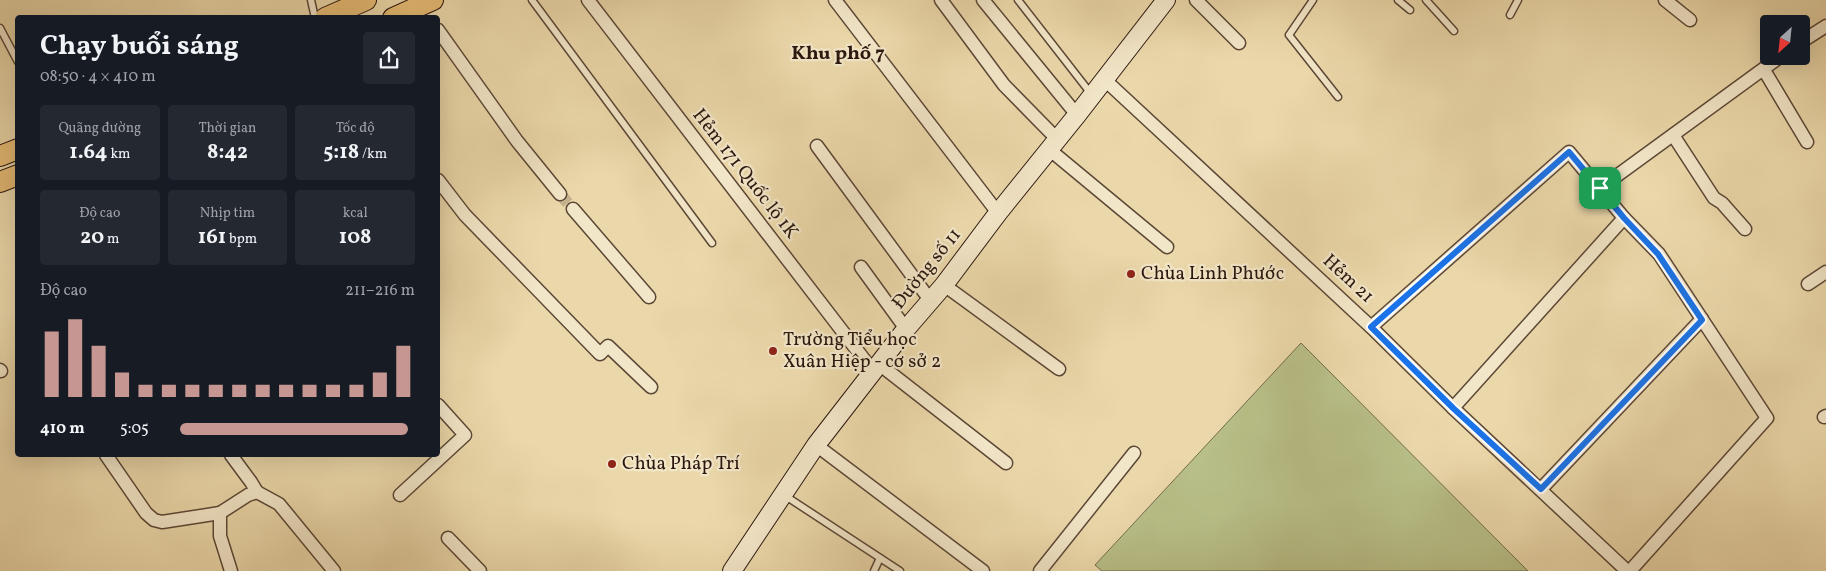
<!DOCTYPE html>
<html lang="vi">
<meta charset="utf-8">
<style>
body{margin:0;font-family:Vollkorn,serif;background:#242831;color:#f1f3f6;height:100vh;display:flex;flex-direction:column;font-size:19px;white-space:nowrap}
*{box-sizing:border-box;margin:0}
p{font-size:16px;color:#9ea1a6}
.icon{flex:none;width:28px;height:28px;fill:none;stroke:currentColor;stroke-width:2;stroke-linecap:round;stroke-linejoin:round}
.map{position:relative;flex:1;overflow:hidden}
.panel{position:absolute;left:15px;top:15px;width:425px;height:442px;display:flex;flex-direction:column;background:#171b24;border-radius:5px;box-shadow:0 5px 20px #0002}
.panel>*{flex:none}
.needle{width:32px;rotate:207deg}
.fabs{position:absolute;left:1760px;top:15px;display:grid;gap:10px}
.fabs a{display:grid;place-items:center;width:50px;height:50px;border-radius:5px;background:#171b24;box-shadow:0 5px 20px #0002;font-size:25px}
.pin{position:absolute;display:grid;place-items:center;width:42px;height:42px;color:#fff;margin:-21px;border-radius:10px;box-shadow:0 2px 8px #0006}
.round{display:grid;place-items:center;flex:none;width:52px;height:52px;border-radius:5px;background:#242831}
.summary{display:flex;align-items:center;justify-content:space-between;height:85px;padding:0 25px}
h1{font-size:28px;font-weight:700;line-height:38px}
.figures{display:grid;grid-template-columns:repeat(3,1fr);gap:8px;height:85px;padding:5px 25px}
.figures div{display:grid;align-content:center;border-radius:5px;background:#242831;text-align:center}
.figures b{font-size:21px;font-weight:700}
.figures small{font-size:14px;font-weight:400}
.figures p{font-size:14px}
.chart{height:140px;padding:10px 25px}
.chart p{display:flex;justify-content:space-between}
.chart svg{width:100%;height:90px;margin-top:5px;stroke:#c59692;stroke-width:6}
ul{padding:0 25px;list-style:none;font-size:16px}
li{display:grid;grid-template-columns:80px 60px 1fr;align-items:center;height:38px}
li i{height:12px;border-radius:6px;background:#c59692}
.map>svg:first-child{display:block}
.green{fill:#b8bf88;stroke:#726b4c}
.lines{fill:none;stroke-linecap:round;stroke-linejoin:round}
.street-tunnel{stroke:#c5b18b;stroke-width:12;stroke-dasharray:12 6;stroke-linecap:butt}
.lane-casing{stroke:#5c4736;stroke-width:9}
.street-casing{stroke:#5c4736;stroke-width:15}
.secondary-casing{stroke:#2c170f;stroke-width:20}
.primary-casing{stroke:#2c170f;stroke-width:22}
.lane{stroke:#f2e6c8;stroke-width:6}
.street{stroke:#f2e6c8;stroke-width:12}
.secondary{stroke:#f2e6c8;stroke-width:18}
.primary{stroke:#e6bc75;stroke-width:20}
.route-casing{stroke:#fff;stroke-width:10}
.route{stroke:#1a73e8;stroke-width:6}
.poi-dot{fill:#8f2418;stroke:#f2e6c8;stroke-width:2}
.labels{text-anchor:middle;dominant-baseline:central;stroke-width:4.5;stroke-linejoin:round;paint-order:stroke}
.street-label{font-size:19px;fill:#2c170f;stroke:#f2e6c8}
.poi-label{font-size:19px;fill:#2c170f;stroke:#f2e6c8;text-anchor:start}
.neighbourhood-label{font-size:20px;font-weight:bold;fill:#2c170f;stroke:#f2e6c8}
</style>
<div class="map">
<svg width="1826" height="571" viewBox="0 0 1826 571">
<rect width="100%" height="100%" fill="#ebd8aa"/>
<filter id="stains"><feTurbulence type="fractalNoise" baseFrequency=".004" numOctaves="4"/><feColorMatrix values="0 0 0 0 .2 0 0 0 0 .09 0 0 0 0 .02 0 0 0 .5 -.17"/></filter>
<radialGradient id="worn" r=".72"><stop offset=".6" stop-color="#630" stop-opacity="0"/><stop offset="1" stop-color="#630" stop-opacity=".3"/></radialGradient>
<path class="green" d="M1301,343L1528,571H1102L1095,565Z"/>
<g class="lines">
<path class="street-tunnel" d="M560,194L573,209"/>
<defs>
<g id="lane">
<path d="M311,0L315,18"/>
<path d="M532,0L712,243"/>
<path d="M1018,0L1092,95"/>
<path d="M1313,0L1289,35L1338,97"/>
<path d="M1398,0L1410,10"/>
<path d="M1426,0L1454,31"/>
<path d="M1510,15L1518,0"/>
<path d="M0,28L18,62"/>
<path d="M784,495L900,571"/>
<path d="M874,571L880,558"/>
</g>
<g id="street">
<path d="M588,0L873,371"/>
<path d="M835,0L998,213"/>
<path d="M941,0L1004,85L1058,140"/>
<path d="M983,0L1077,115"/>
<path d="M1196,0L1239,43"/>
<path d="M1665,0L1690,20"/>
<path d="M438,30L517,141L560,194"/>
<path d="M1801,42L1826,26"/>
<path d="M1764,70L1807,142"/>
<path d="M1105,80L1371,327L1453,408L1627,571"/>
<path d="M1673,135L1714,198L1722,203L1745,229"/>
<path d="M817,146L930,300"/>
<path d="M1050,150L1167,247"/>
<path d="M438,180L465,215L600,354L608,346L651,387"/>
<path d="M1600,188L1781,56"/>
<path d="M573,209L649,297"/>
<path d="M861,267L906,329"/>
<path d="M1808,284L1826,272"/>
<path d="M944,285L1059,369"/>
<path d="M1371,327L1569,152L1624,218L1659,254L1767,418L1630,571"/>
<path d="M879,364L1006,463"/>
<path d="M0,370L1,371"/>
<path d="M1453,408L1624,218"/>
<path d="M1824,417L1826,416"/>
<path d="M816,445L983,571"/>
<path d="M106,455L146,513L154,520L162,522L220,513"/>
<path d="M231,455L251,482L257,492L248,495L220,513V536L231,571"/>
<path d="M1541,489L1702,319"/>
<path d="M257,492L279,504L334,571"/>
<path d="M400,495L465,435L438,405"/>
<path d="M448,538L480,571"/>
<path d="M1040,571L1134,453"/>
</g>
<path id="secondary" d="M732,571L816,445L906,329L944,285L998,213L1077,115L1166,0"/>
<g id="primary">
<path d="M325,18L366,0"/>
<path d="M393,18L433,0"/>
<path d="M0,156L18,149"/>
<path d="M0,182L18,175"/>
</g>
</defs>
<use href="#lane" class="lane-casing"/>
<use href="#street" class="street-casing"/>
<use href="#secondary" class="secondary-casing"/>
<use href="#primary" class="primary-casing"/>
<use href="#lane" class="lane"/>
<use href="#street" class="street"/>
<use href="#secondary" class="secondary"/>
<use href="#primary" class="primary"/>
</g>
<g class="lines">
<defs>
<path id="route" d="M1569,152L1624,218L1658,254L1702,320L1541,489L1453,408L1371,327Z"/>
</defs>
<use href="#route" class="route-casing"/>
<use href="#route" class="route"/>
</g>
<g class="poi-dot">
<circle cx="1131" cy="274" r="5"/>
<circle cx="773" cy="351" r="5"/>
<circle cx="612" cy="464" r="5"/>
</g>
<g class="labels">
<g class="street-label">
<text transform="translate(745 174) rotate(52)">Hẻm 171 Quốc lộ 1K</text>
<text transform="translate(927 269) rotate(-51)">Đường số 11</text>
<text transform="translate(1348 279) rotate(43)">Hẻm 21</text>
</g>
<g class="poi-label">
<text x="1141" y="274">Chùa Linh Phước</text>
<text x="783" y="340">Trường Tiểu học<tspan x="783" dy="22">Xuân Hiệp - cơ sở 2</tspan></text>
<text x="622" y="464">Chùa Pháp Trí</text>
</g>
<g class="neighbourhood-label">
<text x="838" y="54">Khu phố 7</text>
</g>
</g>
<rect width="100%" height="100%" filter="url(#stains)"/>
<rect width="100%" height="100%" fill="url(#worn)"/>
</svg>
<div class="fabs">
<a><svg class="needle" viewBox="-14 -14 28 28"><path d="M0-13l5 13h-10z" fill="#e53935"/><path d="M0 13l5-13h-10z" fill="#9ea1a6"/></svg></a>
</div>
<div class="pin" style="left:1600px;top:188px;background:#1e9e55"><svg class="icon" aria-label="arrive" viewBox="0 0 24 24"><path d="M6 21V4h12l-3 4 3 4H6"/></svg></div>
<section class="panel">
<div class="summary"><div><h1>Chạy buổi sáng</h1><p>08:50 · 4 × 410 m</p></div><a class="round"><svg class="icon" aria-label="share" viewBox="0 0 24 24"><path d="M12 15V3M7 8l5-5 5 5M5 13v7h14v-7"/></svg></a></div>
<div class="figures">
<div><p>Quãng đường</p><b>1.64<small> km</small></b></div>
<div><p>Thời gian</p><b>8:42</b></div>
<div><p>Tốc độ</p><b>5:18<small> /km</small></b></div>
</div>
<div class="figures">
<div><p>Độ cao</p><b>20<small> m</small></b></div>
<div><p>Nhịp tim</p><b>161<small> bpm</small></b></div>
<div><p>kcal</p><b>108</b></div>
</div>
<div class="chart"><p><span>Độ cao</span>211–216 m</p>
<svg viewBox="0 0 160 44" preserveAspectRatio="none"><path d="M5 44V12M15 44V6M25 44V19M35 44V32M45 44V38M55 44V38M65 44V38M75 44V38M85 44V38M95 44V38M105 44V38M115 44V38M125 44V38M135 44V38M145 44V32M155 44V19"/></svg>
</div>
<ul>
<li><b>410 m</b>5:05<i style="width:97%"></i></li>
</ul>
</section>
</div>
